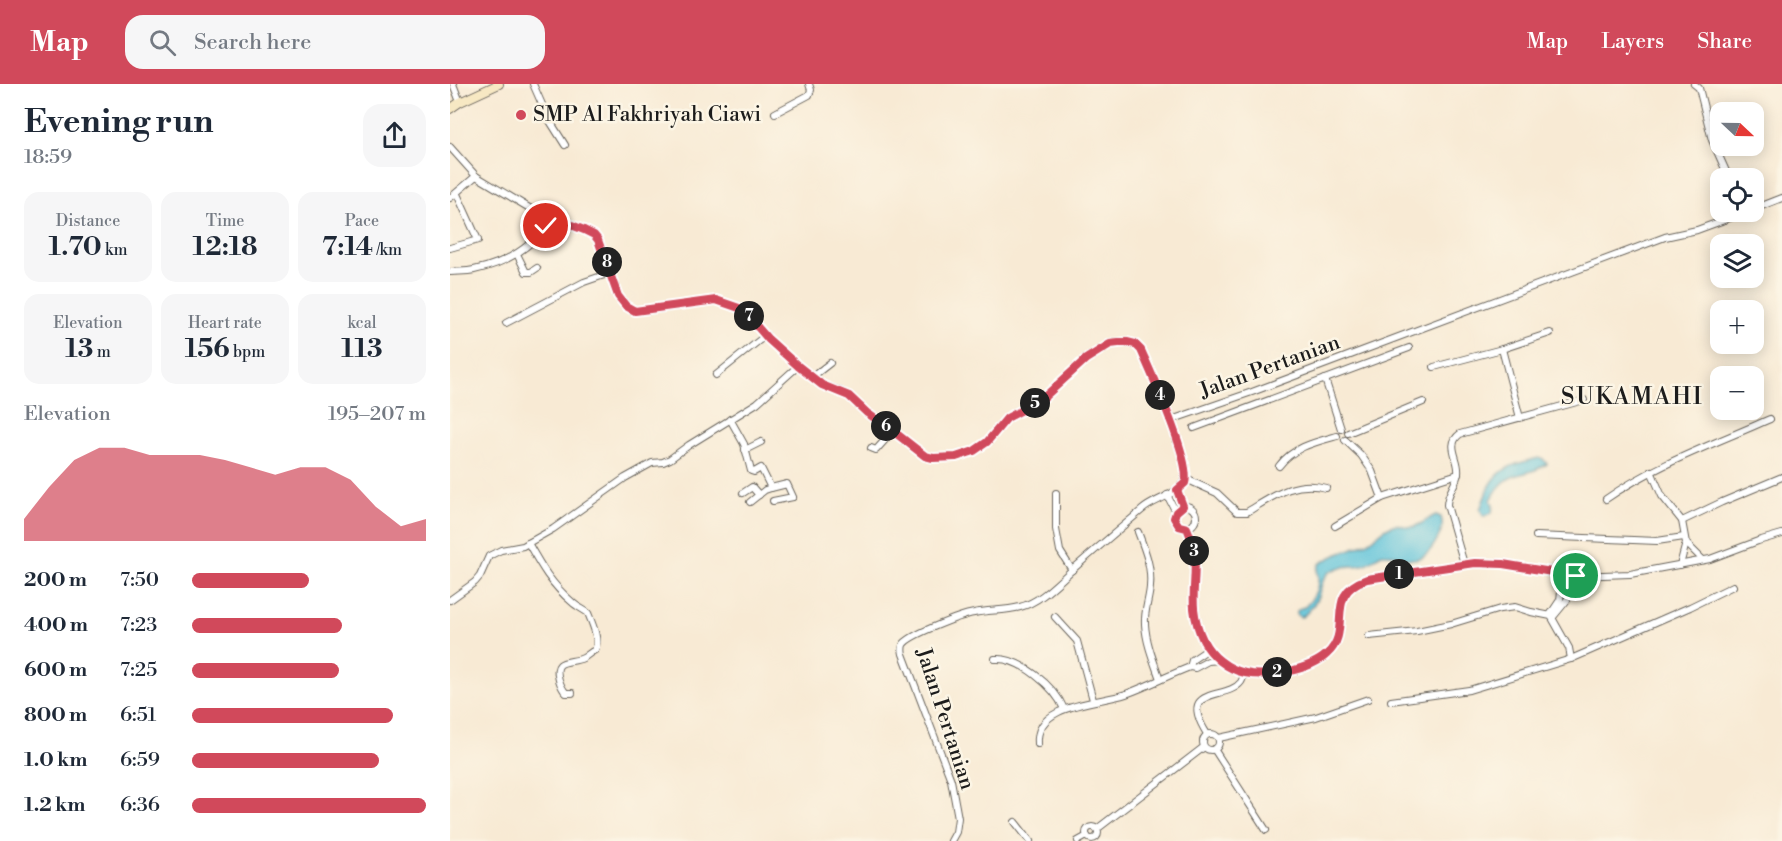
<!DOCTYPE html>
<meta charset="utf-8">
<style>
body{margin:0;font-family:"Libre Bodoni",serif;background:#f6f6f7;color:#1f2937;height:100vh;display:flex;flex-direction:column;font-size:22px;white-space:nowrap}
*{box-sizing:border-box;margin:0}
p{font-size:20px;color:#747a83}
.icon{flex:none;width:33px;height:33px;fill:none;stroke:currentColor;stroke-width:2;stroke-linecap:round;stroke-linejoin:round}
.map{position:relative;flex:1;overflow:hidden}
.panel{display:flex;flex-direction:column;background:#fff;width:450px}
.panel>*{flex:none}
.needle{width:39px;rotate:112deg}
.tools{position:absolute;left:1260px;top:18px;display:grid;gap:12px}
.tools a{display:grid;place-items:center;width:54px;height:54px;border-radius:12px;background:#fff;box-shadow:0 3px 15px #0003;font-size:30px}
.pin{position:absolute;display:grid;place-items:center;width:51px;height:51px;color:#fff;margin:-26px;border:3px solid #fff;border-radius:50%;box-shadow:0 2px 6px #0007}
.km{position:absolute;width:30px;height:30px;margin:-15px;border-radius:50%;background:#222;color:#fff;font-size:16px;line-height:30px;text-align:center}
.round{display:grid;place-items:center;flex:none;width:63px;height:63px;border-radius:18px;background:#f6f6f7}
.overview{display:flex;align-items:center;justify-content:space-between;height:102px;padding:0 24px}
h1{font-size:33px;font-weight:800;line-height:45px}
.figures{display:grid;grid-template-columns:repeat(3,1fr);gap:9px;height:102px;padding:6px 24px}
.figures div{display:grid;align-content:center;border-radius:15px;background:#f6f6f7;text-align:center}
.figures b{font-size:26px;font-weight:800}
.figures small{font-size:16px;font-weight:400}
.figures p{font-size:16px}
.chart{height:168px;padding:12px 24px}
.chart p{display:flex;justify-content:space-between}
.chart svg{width:100%;height:108px;margin-top:6px;fill:#d1495b;opacity:.7}
ul{padding:0 24px;list-style:none;font-size:20px}
li{display:grid;grid-template-columns:96px 72px 1fr;align-items:center;height:45px}
li i{height:15px;border-radius:8px;background:#d1495b}
header{display:flex;align-items:center;gap:36px;box-sizing:border-box;height:84px;padding:0 30px;background:#d1495b;color:#fff}
header strong{font-size:28px}
nav{display:flex;gap:33px;margin-inline-start:auto;font-size:21px}
.search{width:420px;height:54px;background:#f6f6f7;display:flex;align-items:center;gap:15px;box-sizing:border-box;padding:0 21px;border-radius:18px;color:#747a83;font-size:22px}
main{display:flex;flex:1;min-height:0}
.map>svg:first-child{display:block}
.water{fill:#5dc3da;stroke:#3c707b;stroke-width:1.5}
.lines{fill:none;stroke-linecap:round;stroke-linejoin:round}
.minor-casing{stroke:#69645c;stroke-width:8}
.secondary-casing{stroke:#69645c;stroke-width:10}
.minor{stroke:#fff;stroke-width:6}
.secondary{stroke:#f7e8c3;stroke-width:8}
.route-casing{stroke:#fff;stroke-width:12}
.route{stroke:#d1495b;stroke-width:8}
.poi-dot{fill:#d1495b;stroke:#fcf5e5;stroke-width:2}
.labels{text-anchor:middle;dominant-baseline:central;stroke-width:5;stroke-linejoin:round;paint-order:stroke}
.poi-label{font-size:21px;fill:#1c1c1c;stroke:#fcf5e5;text-anchor:start}
.street-label{font-size:21px;fill:#1c1c1c;stroke:#fcf5e5}
.quarter-label{font-size:24px;letter-spacing:1.5px;fill:#1c1c1c;stroke:#fcf5e5}
</style>
<header>
<strong>Map</strong>
<div class="search"><svg class="icon" aria-label="search" viewBox="0 0 24 24"><circle cx="10" cy="10" r="6"/><path d="M15 15l6 6"/></svg>Search here</div>
<nav><a>Map</a><a>Layers</a><a>Share</a></nav>
</header>
<main>
<section class="panel">
<div class="overview"><div><h1>Evening run</h1><p>18:59</p></div><a class="round"><svg class="icon" aria-label="share" viewBox="0 0 24 24"><path d="M12 15V3M7 8l5-5 5 5M5 13v7h14v-7"/></svg></a></div>
<div class="figures">
<div><p>Distance</p><b>1.70<small> km</small></b></div>
<div><p>Time</p><b>12:18</b></div>
<div><p>Pace</p><b>7:14<small> /km</small></b></div>
</div>
<div class="figures">
<div><p>Elevation</p><b>13<small> m</small></b></div>
<div><p>Heart rate</p><b>156<small> bpm</small></b></div>
<div><p>kcal</p><b>113</b></div>
</div>
<div class="chart"><p><span>Elevation</span>195–207 m</p>
<svg viewBox="0 0 160 44" preserveAspectRatio="none"><path d="M0 44V35L10 22L20 11L30 6L40 6L50 9L60 9L70 9L80 11L90 14L100 17L110 14L120 14L130 19L140 30L150 38L160 35V44z"/></svg>
</div>
<ul>
<li><b>200 m</b>7:50<i style="width:50%"></i></li>
<li><b>400 m</b>7:23<i style="width:64%"></i></li>
<li><b>600 m</b>7:25<i style="width:63%"></i></li>
<li><b>800 m</b>6:51<i style="width:86%"></i></li>
<li><b>1.0 km</b>6:59<i style="width:80%"></i></li>
<li><b>1.2 km</b>6:36<i style="width:100%"></i></li>
</ul>
</section>
<div class="map">
<svg width="1332" height="757" viewBox="0 0 1332 757">
<rect width="100%" height="100%" fill="#fcf5e5"/>
<filter id="ink" filterUnits="userSpaceOnUse"><feTurbulence type="fractalNoise" baseFrequency=".0167" numOctaves="2"/><feDisplacementMap in="SourceGraphic" scale="12" xChannelSelector="R" yChannelSelector="G"/><feConvolveMatrix kernelMatrix="1 2 1 2 8 2 1 2 1" color-interpolation-filters="sRGB"/></filter>
<filter id="wash" filterUnits="userSpaceOnUse"><feTurbulence type="fractalNoise" baseFrequency=".008" numOctaves="4" result="noise"/><feDisplacementMap in="SourceGraphic" scale="24" xChannelSelector="R" yChannelSelector="G"/><feGaussianBlur stdDeviation="1.35" result="paint"/><feColorMatrix in="noise" values="0 0 0 0 0 0 0 0 0 0 0 0 0 0 0 0 0 1.4 0 .05"/><feComposite in="paint" operator="in"/></filter>
<g filter="url(#wash)">
<rect width="100%" height="100%" fill="#f8ead4"/>
<g class="water">
<path d="M1089,374L1094,376L1097,380C1072,396 1058,383 1041,416L1043,421L1042,429L1034,432L1030,426C1043,388 1051,383 1089,374Z"/>
<path d="M986,431L991,433C994,441 992,447 988,454C979,471 970,479 951,473C945,471 939,469 932,470C926,472 922,478 916,480C909,483 900,481 893,483C865,488 876,507 861,524C857,528 856,531 851,533L847,531V527L851,524L855,523C861,517 867,509 868,499C869,492 865,486 869,481C875,473 906,464 916,459C926,455 932,444 943,441C950,439 955,444 961,443C970,443 978,434 986,431Z"/>
</g>
</g>
<g filter="url(#ink)">
<g class="lines">
<defs>
<g id="minor">
<path d="M3,0L10,18"/>
<path d="M83,0L98,34L115,61"/>
<path d="M1244,0L1249,4L1262,56L1279,94"/>
<path d="M325,29L359,11L361,6L359,0"/>
<path d="M0,63L26,92L81,125L128,143L144,151L151,162L168,212L179,224L185,227L206,225L266,216L292,225L318,255L348,282L372,301L388,306L399,312L417,329L443,347L475,372L482,374L505,373L524,367L537,358L557,334L591,316L636,275L660,260L677,258L685,260L691,266L721,336L736,386C738,410 706,413 692,426C668,446 645,466 622,486C606,500 590,518 570,523C555,527 539,526 524,529C512,531 458,551 453,561C452,564 452,566 453,570L501,696L508,734L506,748L501,757"/>
<path d="M0,114L26,92"/>
<path d="M1304,125L1332,114"/>
<path d="M0,164L28,156L7,110"/>
<path d="M67,170L76,188H81L87,184"/>
<path d="M0,188C8,187 16,188 24,186C57,179 84,163 102,133"/>
<path d="M56,239L134,198L160,189"/>
<path d="M1052,265L1070,334"/>
<path d="M984,283L1052,265L1100,249"/>
<path d="M266,291L316,251"/>
<path d="M362,293L380,279"/>
<path d="M875,295L891,345"/>
<path d="M280,335L294,360L301,387L304,388L311,384L321,404L337,400L343,413L323,417"/>
<path d="M721,336L802,308L1215,153L1247,146L1296,128"/>
<path d="M744,344L959,264"/>
<path d="M898,349L973,318"/>
<path d="M895,356L911,371L922,387L932,414"/>
<path d="M421,364L426,366L443,347"/>
<path d="M295,366L311,358"/>
<path d="M829,382C843,363 865,358 887,352"/>
<path d="M1201,387L1212,412L1232,437L1236,459L1253,476"/>
<path d="M736,395L767,409L787,428H797C822,413 845,395 876,404"/>
<path d="M727,406L733,422"/>
<path d="M293,409L302,403L309,411"/>
<path d="M606,409V445L610,467L622,486"/>
<path d="M717,411L726,428"/>
<path d="M1156,415C1206,380 1264,360 1320,335"/>
<path d="M300,418L315,406L321,404"/>
<circle cx="735" cy="433" r="11"/>
<path d="M1232,437L1272,418L1332,393"/>
<path d="M885,442L932,414L1008,390"/>
<path d="M737,444C740,451 743,459 744,466C748,501 736,520 753,556C761,572 777,585 795,589C818,594 866,586 880,567C901,539 874,510 917,495L1025,479L1053,480L1126,492L1180,490L1260,475L1308,457L1332,450"/>
<path d="M688,448C695,466 702,483 700,503C699,516 694,527 695,540C696,559 704,578 710,595"/>
<path d="M1086,452L1207,457L1234,453"/>
<path d="M78,459C91,482 101,500 122,518C127,523 133,525 138,529C142,539 150,556 145,566C140,568 137,572 133,574C121,580 102,573 109,596C111,602 112,605 116,609H122"/>
<path d="M1014,480L997,421C997,409 1006,401 1008,389C1010,375 995,361 1010,350L1134,316"/>
<path d="M1230,481L1236,459"/>
<path d="M0,516L25,498L30,492L39,472L51,466L73,462L103,445L175,394L202,379L213,378L220,375L239,361L307,319L348,282"/>
<path d="M1100,531L1110,516L1113,490"/>
<path d="M605,533L627,557L643,616"/>
<path d="M1103,533L1117,516L1126,492"/>
<path d="M919,552L967,547L1001,540L1050,525L1065,523L1081,528L1101,532L1119,564L1121,575"/>
<path d="M545,575C570,573 605,603 614,625"/>
<path d="M740,583L742,576L754,568L756,561"/>
<path d="M941,617L1019,606L1121,575L1240,523L1283,502"/>
<circle cx="761" cy="658" r="8"/>
<path d="M757,650C726,601 777,617 791,598C793,595 793,592 795,589"/>
<path d="M769,654L866,633L918,615"/>
<path d="M588,660C584,619 651,619 676,610C698,602 719,591 740,583L745,584L758,577L770,576"/>
<path d="M764,665L816,746"/>
<path d="M565,738L580,757"/>
<circle cx="642" cy="749" r="6"/>
<path d="M647,745L754,663"/>
<path d="M628,757L637,752"/>
</g>
<path id="secondary" d="M0,25L10,18L49,0"/>
</defs>
<use href="#minor" class="minor-casing"/>
<use href="#secondary" class="secondary-casing"/>
<use href="#minor" class="minor"/>
<use href="#secondary" class="secondary"/>
</g>
</g>
<g class="lines" filter="url(#ink)">
<defs>
<path id="route" d="M96,142L102,133L134,146L144,151L148,156L168,212L176,222L185,227L266,216L292,225L318,255L348,282L372,301L399,312L417,329L443,347L475,372L483,374L506,373L524,367L537,358L557,334L591,316L636,275L660,260L677,258L685,260L691,266C701,289 742,378 735,399L727,406L733,422L726,428L724,434L729,442L737,444C740,451 743,459 744,466C748,500 736,520 753,556C761,572 777,585 795,589C818,594 860,586 877,570C904,546 872,510 917,495L1025,479L1053,480L1126,492"/>
</defs>
<use href="#route" class="route-casing"/>
<use href="#route" class="route"/>
</g>
<circle class="poi-dot" cx="71" cy="31" r="6"/>
<g class="labels">
<g class="poi-label">
<text x="83" y="31">SMP Al Fakhriyah Ciawi</text>
</g>
<g class="street-label">
<text transform="translate(820 283) rotate(-20)">Jalan Pertanian</text>
<text transform="translate(495 635) rotate(72)">Jalan Pertanian</text>
</g>
<g class="quarter-label">
<text x="1182" y="313">SUKAMAHI</text>
</g>
</g>
</svg>
<div class="tools">
<a><svg class="needle" viewBox="-14 -14 28 28"><path d="M0-13l5 13h-10z" fill="#e53935"/><path d="M0 13l5-13h-10z" fill="#747a83"/></svg></a>
<a><svg class="icon" aria-label="locate" viewBox="0 0 24 24"><circle cx="12" cy="12" r="6"/><path d="M12 2v4M12 18v4M2 12h4M18 12h4"/></svg></a>
<a><svg class="icon" aria-label="layers" viewBox="0 0 24 24"><path d="M12 4l9 5-9 5-9-5zM3 14l9 5 9-5"/></svg></a>
<a>+</a>
<a>−</a>
</div>
<div class="pin" style="left:1126px;top:492px;background:#1e9e55"><svg class="icon" aria-label="arrive" viewBox="0 0 24 24"><path d="M6 21V4h12l-3 4 3 4H6"/></svg></div>
<div class="pin" style="left:96px;top:142px;background:#d93025"><svg class="icon" aria-label="check" viewBox="0 0 24 24"><path d="M5 12l5 5 9-10"/></svg></div>
<b class="km" style="left:949px;top:490px">1</b>
<b class="km" style="left:827px;top:588px">2</b>
<b class="km" style="left:744px;top:467px">3</b>
<b class="km" style="left:710px;top:311px">4</b>
<b class="km" style="left:585px;top:319px">5</b>
<b class="km" style="left:436px;top:342px">6</b>
<b class="km" style="left:299px;top:232px">7</b>
<b class="km" style="left:157px;top:178px">8</b>
</div>
</main>
